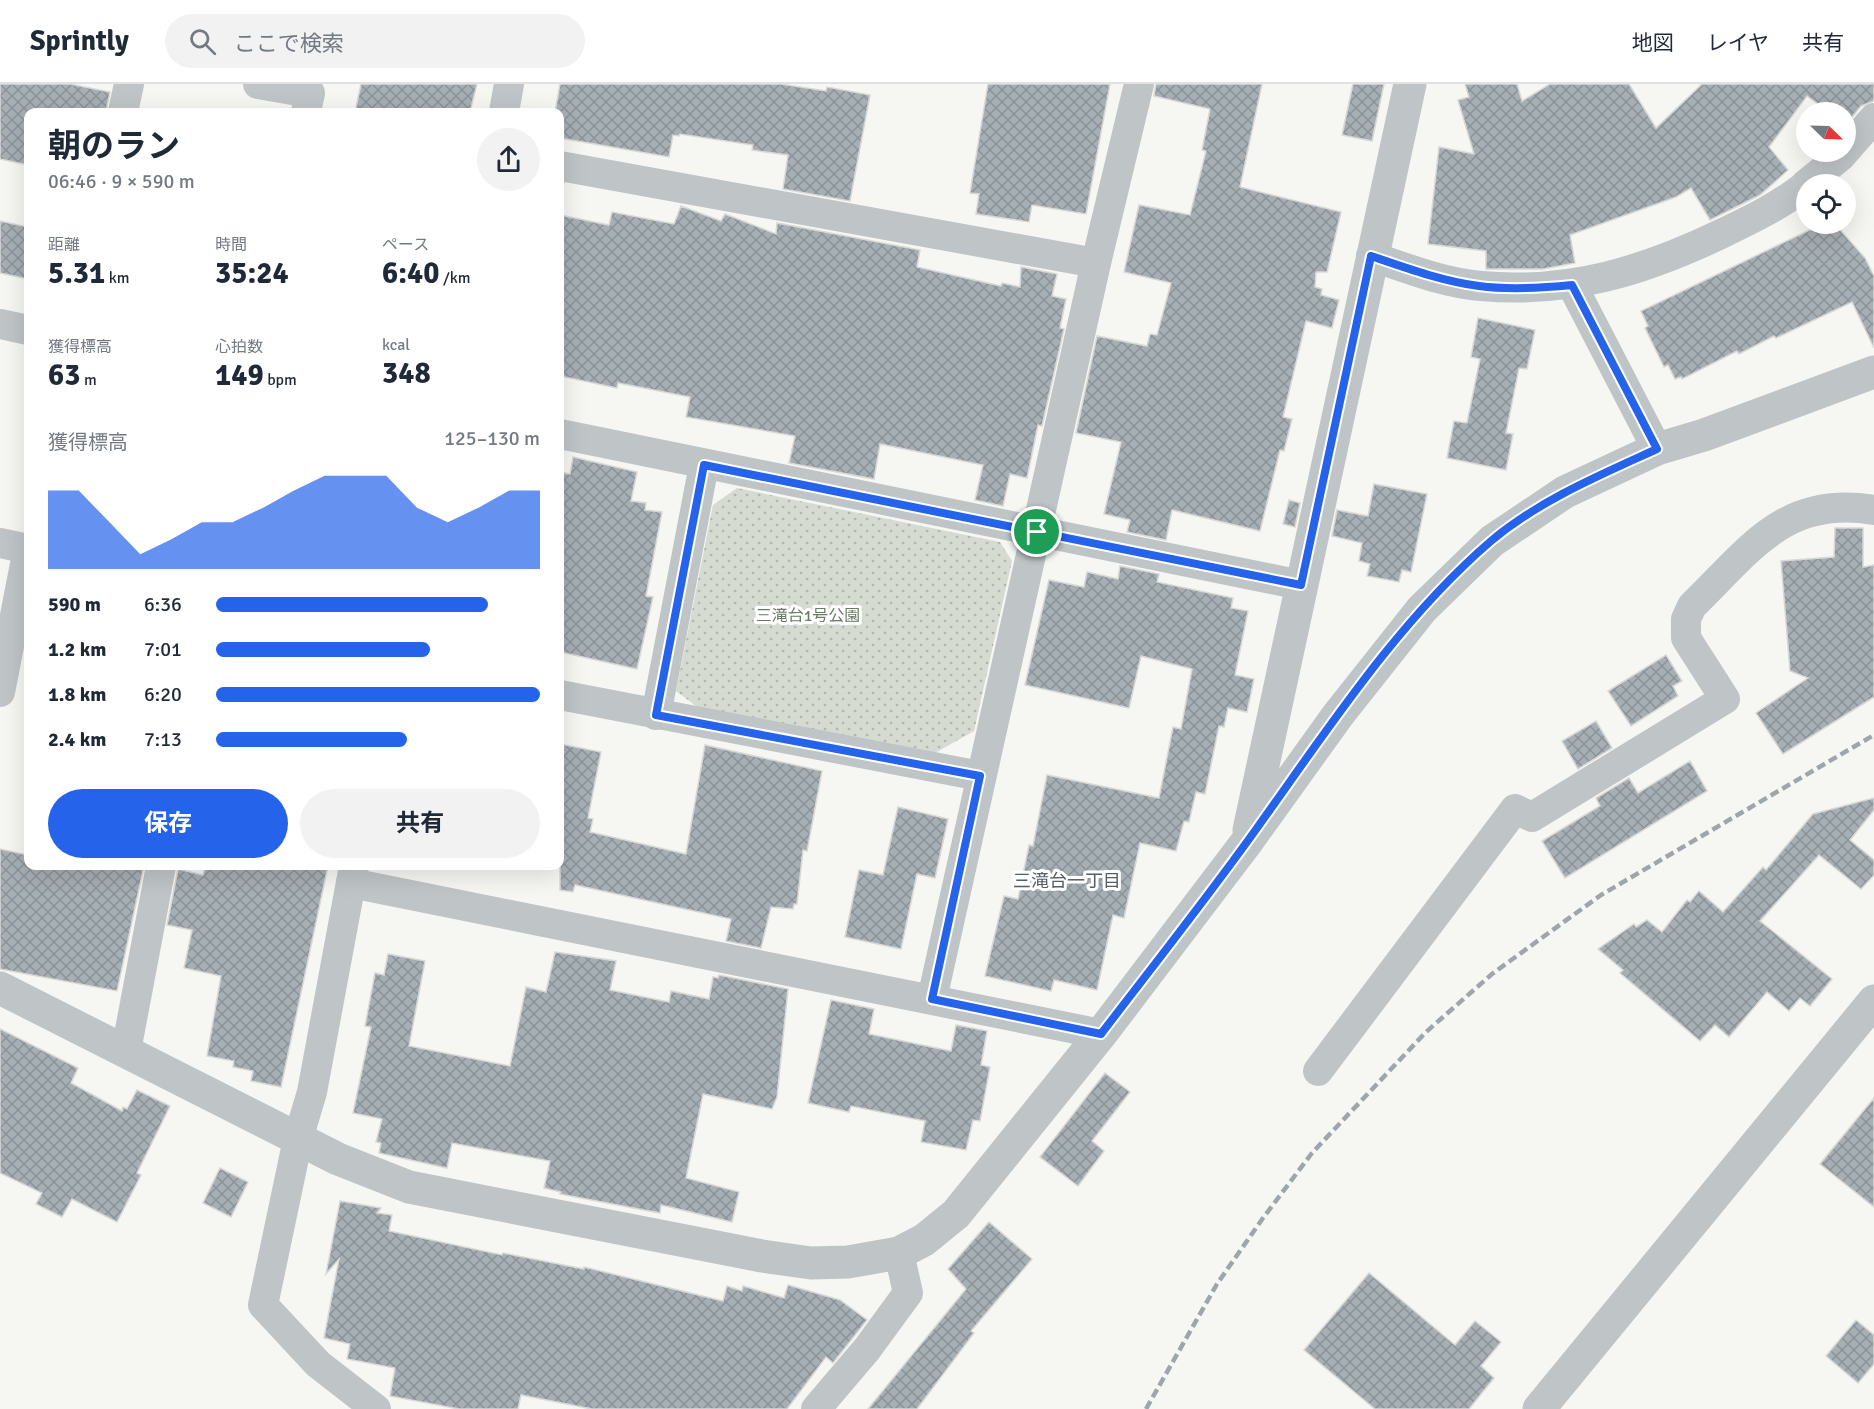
<!DOCTYPE html>
<html lang="ja">
<meta charset="utf-8">
<style>
body{margin:0;font-family:Signika,"Noto Sans JP",sans-serif;background:#f2f2f3;color:#1f2937;height:100vh;display:flex;flex-direction:column;font-size:22px;white-space:nowrap}
*{box-sizing:border-box;margin:0}
p{font-size:20px;color:#747a83}
.icon{flex:none;width:33px;height:33px;fill:none;stroke:currentColor;stroke-width:2;stroke-linecap:round;stroke-linejoin:round}
.map{position:relative;flex:1;overflow:hidden}
.panel{position:absolute;left:24px;top:24px;width:540px;height:762px;display:flex;flex-direction:column;background:#fff;border-radius:12px;box-shadow:0 6px 24px #0002}
.panel>*{flex:none}
.needle{width:39px;rotate:113deg}
.fabs{position:absolute;left:1796px;top:18px;display:grid;gap:12px}
.fabs a{display:grid;place-items:center;width:60px;height:60px;border-radius:50%;background:#fff;box-shadow:0 6px 24px #0002;font-size:30px}
.pin{position:absolute;display:grid;place-items:center;width:51px;height:51px;color:#fff;margin:-26px;border:3px solid #fff;border-radius:50%;box-shadow:0 2px 6px #0007}
.round{display:grid;place-items:center;flex:none;width:63px;height:63px;border-radius:32px;background:#f2f2f3}
.head{display:flex;align-items:center;justify-content:space-between;height:102px;padding:0 24px}
h1{font-size:33px;font-weight:700;line-height:45px}
.metrics{display:grid;grid-template-columns:repeat(3,1fr);gap:9px;height:102px;padding:6px 24px}
.metrics div{display:grid;align-content:center}
.metrics b{font-size:30px;font-weight:700}
.metrics small{font-size:16px;font-weight:400}
.metrics p{font-size:16px}
.chart{height:168px;padding:12px 24px}
.chart p{display:flex;justify-content:space-between}
.chart svg{width:100%;height:108px;margin-top:6px;fill:#2563eb;opacity:.7}
.button{display:flex;gap:12px;margin-top:auto;padding:12px 24px}
.button a{flex:1;height:69px;border-radius:36px;background:#2563eb;color:#fff;font-size:24px;font-weight:700;line-height:69px;text-align:center}
.button a+a{background:#f2f2f3;color:#1f2937}
ul{padding:0 24px;list-style:none;font-size:20px}
li{display:grid;grid-template-columns:96px 72px 1fr;align-items:center;height:45px}
li i{height:15px;border-radius:8px;background:#2563eb}
header{display:flex;align-items:center;gap:36px;box-sizing:border-box;height:84px;padding:0 30px;background:#fff;border-bottom:2px solid #e0e1e3}
header strong{font-size:28px}
nav{display:flex;gap:33px;margin-inline-start:auto;font-size:21px}
.search{width:420px;height:54px;background:#f2f2f3;display:flex;align-items:center;gap:15px;box-sizing:border-box;padding:0 21px;border-radius:33px;color:#747a83;font-size:22px}
.map>svg:first-child{display:block}
.park{fill:url(#park-dots)}
.building{fill:url(#building-cross-hatch);stroke:#d8d8d6;stroke-width:1.5}
.lines{fill:none;stroke-linecap:round;stroke-linejoin:round}
.minor{stroke:#bfc4c7;stroke-width:30}
.tertiary{stroke:#bfc4c7;stroke-width:33}
.rail{stroke:#9ea6ab;stroke-width:4.5;stroke-dasharray:9 4.5;stroke-linecap:butt}
.route-casing{stroke:#fff;stroke-width:12}
.route{stroke:#2563eb;stroke-width:8}
.labels{text-anchor:middle;dominant-baseline:central;stroke-width:6;stroke-linejoin:round;paint-order:stroke}
.park-label{font-size:16px;fill:#697b64;stroke:#fff}
.neighbourhood-label{font-size:18px;fill:#536069;stroke:#fff}
</style>
<header>
<strong>Sprintly</strong>
<div class="search"><svg class="icon" aria-label="search" viewBox="0 0 24 24"><circle cx="10" cy="10" r="6"/><path d="M15 15l6 6"/></svg>ここで検索</div>
<nav><a>地図</a><a>レイヤ</a><a>共有</a></nav>
</header>
<div class="map">
<svg width="1874" height="1325" viewBox="0 0 1874 1325">
<defs>
<pattern id="park-dots" width="8" height="8" patternUnits="userSpaceOnUse" patternTransform="scale(1.5)"><rect width="8" height="8" fill="#d6dbd2"/><path d="M2 2h.1M6 6h.1" fill="none" stroke="#b1b6b0" stroke-width="1.8" stroke-linecap="round"/></pattern>
<pattern id="building-cross-hatch" width="8" height="8" patternUnits="userSpaceOnUse" patternTransform="scale(1.5)"><rect width="8" height="8" fill="#a6afb4"/><path d="M0 0l8 8M0 8l8-8" fill="none" stroke="#8b9398"/></pattern>
</defs>
<rect width="100%" height="100%" fill="#f6f6f3"/>
<path class="park" d="M737,404L1000,458L1012,477L974,647L935,669L700,625L676,607L713,421Z"/>
<g class="building">
<path d="M0,0H70L110,8L106,28H28V81L0,75Z"/>
<path d="M361,0H477L470,28H355Z"/>
<path d="M560,0H781L826,7L827,3L870,11L850,117L783,105L788,71L752,66L753,61L680,50L679,52L673,51L669,73L560,54V28H555Z"/>
<path d="M988,0H1110L1086,130L1032,121L1029,138L976,130L979,110L970,109Z"/>
<path d="M1156,0H1262L1240,103L1341,128L1327,188H1316L1315,203L1322,205L1321,211L1339,216L1332,244L1306,237L1283,333L1292,335L1284,367L1280,366L1260,447L1172,426L1166,456L1127,448L1130,436L1104,430L1121,358L1076,349L1097,252L1147,262L1150,250L1157,251L1171,199L1124,188L1139,121L1190,131L1206,67L1202,66L1210,25L1154,12Z"/>
<path d="M1353,0H1384L1372,57L1342,51Z"/>
<path d="M1465,0H1517L1522,17L1550,0H1629L1656,44L1702,0H1874V17L1861,22L1845,41V28H1829L1807,12L1769,63L1788,86L1760,111L1710,136L1691,104L1676,113L1570,151L1575,179L1543,185H1486V167L1428,160L1439,63L1474,70L1458,16L1469,13Z"/>
<path d="M681,122L721,137L725,130L776,150L777,139L920,166L917,183L1001,202L1002,199L1020,203L1021,183L1057,190L1052,212L1066,215L1060,244L1064,245L1042,342L1038,341L1027,394L1010,390L1003,422L975,416L983,381L880,360L874,395L789,379L795,352L686,333L690,313L618,299L617,304L560,292V131L609,141L612,128L674,140Z"/>
<path d="M0,137L28,143V195L0,189Z"/>
<path d="M1822,140H1835L1865,174L1874,192V264L1852,218L1776,254L1774,252L1739,270L1737,267L1682,295L1681,293L1675,295L1668,281L1664,283L1645,244L1648,242L1641,227Z"/>
<path d="M1478,234L1535,246L1527,285L1519,284L1506,349L1513,350L1506,386L1447,374L1454,337L1467,339L1480,275L1471,273Z"/>
<path d="M573,373L637,388L631,417L646,419L645,426L662,428L646,512L653,513L637,585L560,568V388L570,390Z"/>
<path d="M1374,400L1427,410L1411,488L1402,486L1399,498L1367,492L1370,480L1359,477L1362,459L1332,452L1337,426L1368,432Z"/>
<path d="M1289,416L1300,419L1295,443L1283,440Z"/>
<path d="M1835,444H1863V483L1874,481V613L1783,670L1756,629L1808,594L1790,587L1781,477L1834,473Z"/>
<path d="M1120,482L1159,490L1157,498L1233,514L1231,524L1248,527L1235,591L1254,595L1247,628L1228,624L1224,643L1219,642L1205,710L1196,708L1189,738L1184,737L1176,767L1140,759L1124,834L1113,831L1097,906L1054,896L1051,907L985,892L1004,812L1018,815L1029,761L1033,762L1047,691L1159,714L1173,643L1181,645L1192,585L1141,572L1129,624L1025,601L1049,496L1084,503L1087,488L1118,495Z"/>
<path d="M1666,571L1682,597L1673,602L1678,612L1631,642L1608,607Z"/>
<path d="M1596,637L1612,664L1578,685L1562,657Z"/>
<path d="M560,660L601,668L588,734L593,735L590,748L686,770L705,661L822,687L807,767L803,766L797,820H794L793,825L771,823L761,864L726,857L731,835L575,801L573,808L560,806Z"/>
<path d="M1690,677L1707,707L1565,794L1542,757L1600,722L1596,714L1629,694L1638,709Z"/>
<path d="M1874,714V726L1850,756L1874,776V791L1861,805L1819,771L1760,837L1832,895L1810,922L1800,914L1789,927L1767,908L1729,953L1715,941L1700,957L1620,889L1623,886L1598,865L1634,840L1636,843L1647,836L1662,848L1687,816L1690,818L1699,807L1723,828L1763,783L1766,786L1813,730Z"/>
<path d="M898,723L948,735L935,794L917,790L901,865L845,853L859,786L883,791Z"/>
<path d="M0,765L28,771V782H144L117,907L0,885Z"/>
<path d="M205,782H328L281,1003L251,997L253,987L233,983L234,977L207,972L221,892L184,884L192,846L167,841L178,785L203,791Z"/>
<path d="M555,868L616,877L610,906L669,918L671,907L709,915L713,893L718,894L719,891L788,905L777,1013L772,1025L703,1010L686,1094L739,1108L732,1138L661,1121L660,1129L560,1110L561,1108L544,1104L550,1077L452,1059L447,1084L379,1069L381,1059L376,1058L382,1035L353,1029L371,943L365,942L375,889L384,891L388,870L425,877L409,962L510,982L526,903L546,908Z"/>
<path d="M831,916L874,925L869,950L951,967L956,941L987,947L981,981L990,983L980,1037L973,1036L966,1066L921,1058L925,1037L851,1022L849,1028L808,1019Z"/>
<path d="M0,945L78,984L71,999L122,1027L123,1023L127,1025L137,1006L170,1022L137,1089L141,1091L117,1138L72,1115L62,1133L36,1120L42,1109L0,1089Z"/>
<path d="M1105,989L1130,1008L1092,1057L1104,1067L1078,1102L1040,1073Z"/>
<path d="M1874,1014V1123L1820,1080Z"/>
<path d="M220,1084L248,1098L231,1133L203,1119Z"/>
<path d="M340,1117L381,1124L377,1129L392,1131L389,1147L502,1171L503,1169L584,1185V1183L723,1217L727,1202L742,1207L743,1202L784,1214L788,1201L840,1216L867,1236L833,1279L826,1273L787,1325H592L521,1311L518,1325H459L390,1312L395,1284L347,1275L350,1260L324,1254L339,1175L326,1190Z"/>
<path d="M989,1138L1032,1175L971,1247L974,1249L917,1325H868L966,1205L948,1185Z"/>
<path d="M1369,1189L1455,1261L1475,1237L1501,1258L1481,1282L1494,1294L1469,1325H1375L1304,1266Z"/>
<path d="M1856,1236L1874,1251V1280L1858,1299L1826,1272Z"/>
</g>
<g class="lines">
<g class="minor">
<path d="M258,0L310,9L306,28"/>
<path d="M123,28L129,0"/>
<path d="M504,28L509,0"/>
<path d="M560,82L1096,179"/>
<path d="M1806,100L1841,72L1874,34"/>
<path d="M1371,172C1406,184 1444,199 1481,202C1570,210 1644,187 1723,149C1752,135 1781,121 1806,101"/>
<path d="M1572,201L1657,365"/>
<path d="M0,240L28,246"/>
<path d="M560,350L1301,501"/>
<path d="M0,459L28,465"/>
<path d="M0,608L28,465"/>
<path d="M560,611L980,692"/>
<path d="M656,631L704,381"/>
<path d="M354,782L312,1008L298,1055L263,1221L318,1280L376,1325"/>
<path d="M351,799L1101,950"/>
<path d="M932,915L1096,179L1139,0"/>
<path d="M126,967L161,782"/>
<path d="M1318,987L1515,725L1532,733L1725,615L1686,554V535L1692,522C1750,466 1784,411 1874,426"/>
<path d="M816,1325L867,1265L908,1209L899,1169"/>
</g>
<g class="tertiary">
<path d="M1249,746L1410,0"/>
<path d="M0,904L338,1075L409,1103L762,1172L811,1179L848,1178L899,1169L924,1156L956,1130L1101,950L1246,759L1338,631L1422,525L1492,457L1565,408L1657,365L1704,351L1874,288"/>
<path d="M1539,1325L1874,917"/>
</g>
<path class="rail" d="M1146,1325L1217,1200L1263,1134L1312,1069L1426,948L1492,890L1601,811L1874,651"/>
</g>
<g class="lines">
<defs>
<path id="route" d="M1371,172C1406,184 1442,197 1479,202C1509,206 1542,204 1572,201L1657,365C1600,391 1540,416 1491,457C1398,537 1328,645 1257,744C1207,814 1153,882 1101,950L932,915L980,692L656,631L704,381L1301,501Z"/>
</defs>
<use href="#route" class="route-casing"/>
<use href="#route" class="route"/>
</g>
<g class="labels">
<g class="park-label">
<text x="808" y="532">三滝台1号公園</text>
</g>
<g class="neighbourhood-label">
<text x="1067" y="797">三滝台一丁目</text>
</g>
</g>
</svg>
<div class="fabs">
<a><svg class="needle" viewBox="-14 -14 28 28"><path d="M0-13l5 13h-10z" fill="#e53935"/><path d="M0 13l5-13h-10z" fill="#747a83"/></svg></a>
<a><svg class="icon" aria-label="locate" viewBox="0 0 24 24"><circle cx="12" cy="12" r="6"/><path d="M12 2v4M12 18v4M2 12h4M18 12h4"/></svg></a>
</div>
<div class="pin" style="left:1037px;top:448px;background:#1e9e55"><svg class="icon" aria-label="arrive" viewBox="0 0 24 24"><path d="M6 21V4h12l-3 4 3 4H6"/></svg></div>
<section class="panel">
<div class="head"><div><h1>朝のラン</h1><p>06:46 · 9 × 590 m</p></div><a class="round"><svg class="icon" aria-label="share" viewBox="0 0 24 24"><path d="M12 15V3M7 8l5-5 5 5M5 13v7h14v-7"/></svg></a></div>
<div class="metrics">
<div><p>距離</p><b>5.31<small> km</small></b></div>
<div><p>時間</p><b>35:24</b></div>
<div><p>ペース</p><b>6:40<small> /km</small></b></div>
</div>
<div class="metrics">
<div><p>獲得標高</p><b>63<small> m</small></b></div>
<div><p>心拍数</p><b>149<small> bpm</small></b></div>
<div><p>kcal</p><b>348</b></div>
</div>
<div class="chart"><p><span>獲得標高</span>125–130 m</p>
<svg viewBox="0 0 160 44" preserveAspectRatio="none"><path d="M0 44V12L10 12L20 25L30 38L40 32L50 25L60 25L70 19L80 12L90 6L100 6L110 6L120 19L130 25L140 19L150 12L160 12V44z"/></svg>
</div>
<ul>
<li><b>590 m</b>6:36<i style="width:84%"></i></li>
<li><b>1.2 km</b>7:01<i style="width:66%"></i></li>
<li><b>1.8 km</b>6:20<i style="width:100%"></i></li>
<li><b>2.4 km</b>7:13<i style="width:59%"></i></li>
</ul>
<div class="button"><a>保存</a><a>共有</a></div>
</section>
</div>
